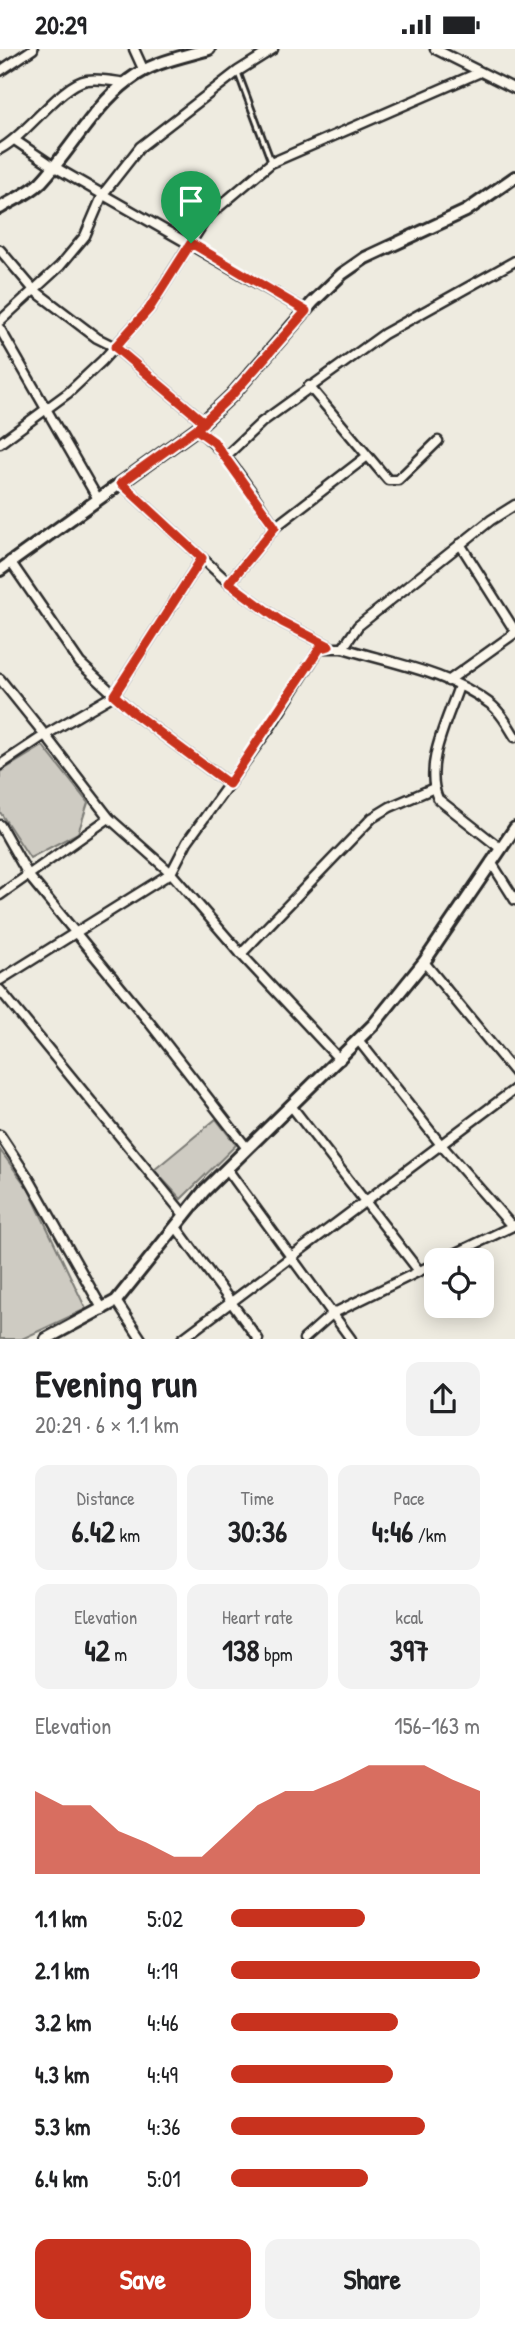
<!DOCTYPE html>
<meta charset="utf-8">
<style>
body{margin:0;font-family:"Patrick Hand",sans-serif;background:#f2f2f2;color:#202124;height:100vh;display:flex;flex-direction:column;font-size:26px;white-space:nowrap}
*{box-sizing:border-box;margin:0}
p{font-size:23px;color:#757577}
.icon{flex:none;width:38px;height:38px;fill:none;stroke:currentColor;stroke-width:2;stroke-linecap:round;stroke-linejoin:round}
.map{position:relative;height:1290px;overflow:hidden}
.sheet{display:flex;flex-direction:column;background:#fff;flex:1}
.sheet>*{flex:none}
.fabs{position:absolute;left:424px;top:1199px;display:grid;gap:14px}
.fabs a{display:grid;place-items:center;width:70px;height:70px;border-radius:14px;background:#fff;box-shadow:0 4px 18px #0003;font-size:35px}
.pin{position:absolute;display:grid;place-items:center;width:60px;height:60px;color:#fff;margin:-72px -30px;border-radius:50% 50% 50% 0;rotate:-45deg;box-shadow:0 0 7px #0007}
.pin .icon{rotate:45deg}
.round{display:grid;place-items:center;flex:none;width:74px;height:74px;border-radius:14px;background:#f2f2f2}
.overview{display:flex;align-items:center;justify-content:space-between;height:119px;padding:0 35px}
h1{font-size:38px;font-weight:700;line-height:52px}
.figures{display:grid;grid-template-columns:repeat(3,1fr);gap:10px;height:119px;padding:7px 35px}
.figures div{display:grid;align-content:center;border-radius:14px;background:#f2f2f2;text-align:center}
.figures b{font-size:30px;font-weight:700}
.figures small{font-size:19px;font-weight:400}
.figures p{font-size:19px}
.chart{height:196px;padding:14px 35px}
.chart p{display:flex;justify-content:space-between}
.chart svg{width:100%;height:126px;margin-top:7px;fill:#c8321e;opacity:.7}
.action{display:flex;gap:14px;margin-top:auto;padding:14px 35px}
.action a{flex:1;height:80px;border-radius:14px;background:#c8321e;color:#fff;font-size:28px;font-weight:700;line-height:80px;text-align:center}
.action a+a{background:#f2f2f2;color:#202124}
ul{padding:0 35px;list-style:none;font-size:23px}
li{display:grid;grid-template-columns:112px 84px 1fr;align-items:center;height:52px}
li i{height:18px;border-radius:9px;background:#c8321e}
.status{display:flex;justify-content:space-between;align-items:center;height:49px;padding:0 35px;background:#fff;direction:ltr}
.status svg{height:19px;fill:currentColor}
.map>svg:first-child{display:block}
.green{fill:#cecbc2;stroke:#7c7b76;stroke-width:2}
.lines{fill:none;stroke-linecap:round;stroke-linejoin:round}
.lane-casing{stroke:#2b2b2b;stroke-width:9}
.street-casing{stroke:#2b2b2b;stroke-width:13}
.secondary-casing{stroke:#2b2b2b;stroke-width:16}
.lane{stroke:#fbf7ec;stroke-width:3.5}
.street{stroke:#fbf7ec;stroke-width:8}
.secondary{stroke:#fbf7ec;stroke-width:10}
.route-casing{stroke:#fff;stroke-width:14}
.route{stroke:#c8321e;stroke-width:9}
</style>
<div class="status"><b>20:29</b><svg viewBox="0 0 49 12"><path d="M0 12V9h3v3zM5 12V6h3v6zM10 12V3h3v9zM15 12V0h3v12zM26 1h20v11H26zM47 4h2v5h-2z"/></svg></div>
<div class="map">
<svg width="515" height="1290" viewBox="0 0 515 1290">
<rect width="100%" height="100%" fill="#eeebe0"/>
<filter id="ink" filterUnits="userSpaceOnUse"><feTurbulence type="fractalNoise" baseFrequency=".0143" numOctaves="2"/><feDisplacementMap in="SourceGraphic" scale="14" xChannelSelector="R" yChannelSelector="G"/><feConvolveMatrix kernelMatrix="1 2 1 2 8 2 1 2 1" color-interpolation-filters="sRGB"/></filter>
<g filter="url(#ink)">
<g class="green">
<path d="M43,697L88,754L78,784L30,809L0,763V723Z"/>
<path d="M216,1070L236,1096L181,1150L154,1121Z"/>
<path d="M0,1101L29,1141L86,1260L22,1290H0Z"/>
</g>
<g class="lines">
<defs>
<path id="lane" d="M238,24L271,112"/>
<g id="street">
<path d="M134,0L144,22"/>
<path d="M435,0L515,40"/>
<path d="M0,22L33,0"/>
<path d="M16,92L53,117L306,262"/>
<path d="M0,100C27,86 61,35 87,31C99,29 113,32 126,34"/>
<path d="M0,201L34,241L97,289L115,298L204,373"/>
<path d="M0,272L60,217L85,187L103,145L140,98L238,22L273,0"/>
<path d="M0,280L98,450"/>
<path d="M309,337L388,431H398L438,392"/>
<path d="M196,380C230,404 251,444 275,478"/>
<path d="M0,394L68,344L102,312L149,260L207,168L271,114L478,24"/>
<path d="M226,407L262,373L384,285L515,212"/>
<path d="M121,434L229,534L282,573L329,597"/>
<path d="M515,456L491,471L358,577L343,599C390,614 449,623 489,654C500,662 508,676 515,688"/>
<path d="M460,495L515,582"/>
<path d="M10,512L80,614L135,665L229,735"/>
<path d="M229,534L275,478L366,408"/>
<path d="M0,630L45,686L0,716"/>
<path d="M448,632L515,584"/>
<path d="M459,637C448,670 423,716 438,750L500,799"/>
<path d="M0,776L29,827L149,973L246,1098"/>
<path d="M491,813L515,851"/>
<path d="M0,846L109,769"/>
<path d="M241,905L372,769L390,758L434,739"/>
<path d="M424,913L515,1024"/>
<path d="M0,931L171,824L109,769L45,686L114,646L202,509"/>
<path d="M0,941L185,1167"/>
<path d="M359,992L442,1097L512,1177"/>
<path d="M340,1011L241,905L171,824L187,793L270,678L320,599H343"/>
<path d="M292,1058L419,1222"/>
<path d="M0,1086L29,1130L103,1261"/>
<path d="M227,1120L351,1290"/>
<path d="M176,1178L258,1290"/>
<path d="M442,1211L515,1176"/>
<path d="M116,1252L141,1290"/>
<path d="M182,1290L515,1040"/>
<path d="M304,1290L332,1265L436,1214"/>
</g>
<g id="secondary">
<path d="M0,159C14,150 29,145 41,133C71,101 93,58 129,31C152,13 182,8 209,0"/>
<path d="M0,521L196,380L232,346L313,253L342,225L365,209L466,162L515,128"/>
<path d="M46,1290L116,1252L204,1142L374,975L424,913L515,779"/>
</g>
</defs>
<use href="#lane" class="lane-casing"/>
<use href="#street" class="street-casing"/>
<use href="#secondary" class="secondary-casing"/>
<use href="#lane" class="lane"/>
<use href="#street" class="street"/>
<use href="#secondary" class="secondary"/>
</g>
</g>
<g class="lines" filter="url(#ink)">
<defs>
<path id="route" d="M191,194L149,260L115,298L204,373L196,380L214,393L275,478L229,534L282,573L329,597L320,599L229,735L135,665L114,646L202,509L121,434L196,380L232,346L306,262L191,194"/>
</defs>
<use href="#route" class="route-casing"/>
<use href="#route" class="route"/>
</g>
</svg>
<div class="fabs">
<a><svg class="icon" aria-label="locate" viewBox="0 0 24 24"><circle cx="12" cy="12" r="6"/><path d="M12 2v4M12 18v4M2 12h4M18 12h4"/></svg></a>
</div>
<div class="pin" style="left:191px;top:194px;background:#1e9e55"><svg class="icon" aria-label="arrive" viewBox="0 0 24 24"><path d="M6 21V4h12l-3 4 3 4H6"/></svg></div>
</div>
<section class="sheet">
<div class="overview"><div><h1>Evening run</h1><p>20:29 · 6 × 1.1 km</p></div><a class="round"><svg class="icon" aria-label="share" viewBox="0 0 24 24"><path d="M12 15V3M7 8l5-5 5 5M5 13v7h14v-7"/></svg></a></div>
<div class="figures">
<div><p>Distance</p><b>6.42<small> km</small></b></div>
<div><p>Time</p><b>30:36</b></div>
<div><p>Pace</p><b>4:46<small> /km</small></b></div>
</div>
<div class="figures">
<div><p>Elevation</p><b>42<small> m</small></b></div>
<div><p>Heart rate</p><b>138<small> bpm</small></b></div>
<div><p>kcal</p><b>397</b></div>
</div>
<div class="chart"><p><span>Elevation</span>156–163 m</p>
<svg viewBox="0 0 160 44" preserveAspectRatio="none"><path d="M0 44V15L10 20L20 20L30 29L40 33L50 38L60 38L70 29L80 20L90 15L100 15L110 11L120 6L130 6L140 6L150 11L160 15V44z"/></svg>
</div>
<ul>
<li><b>1.1 km</b>5:02<i style="width:54%"></i></li>
<li><b>2.1 km</b>4:19<i style="width:100%"></i></li>
<li><b>3.2 km</b>4:46<i style="width:67%"></i></li>
<li><b>4.3 km</b>4:49<i style="width:65%"></i></li>
<li><b>5.3 km</b>4:36<i style="width:78%"></i></li>
<li><b>6.4 km</b>5:01<i style="width:55%"></i></li>
</ul>
<div class="action"><a>Save</a><a>Share</a></div>
</section>
